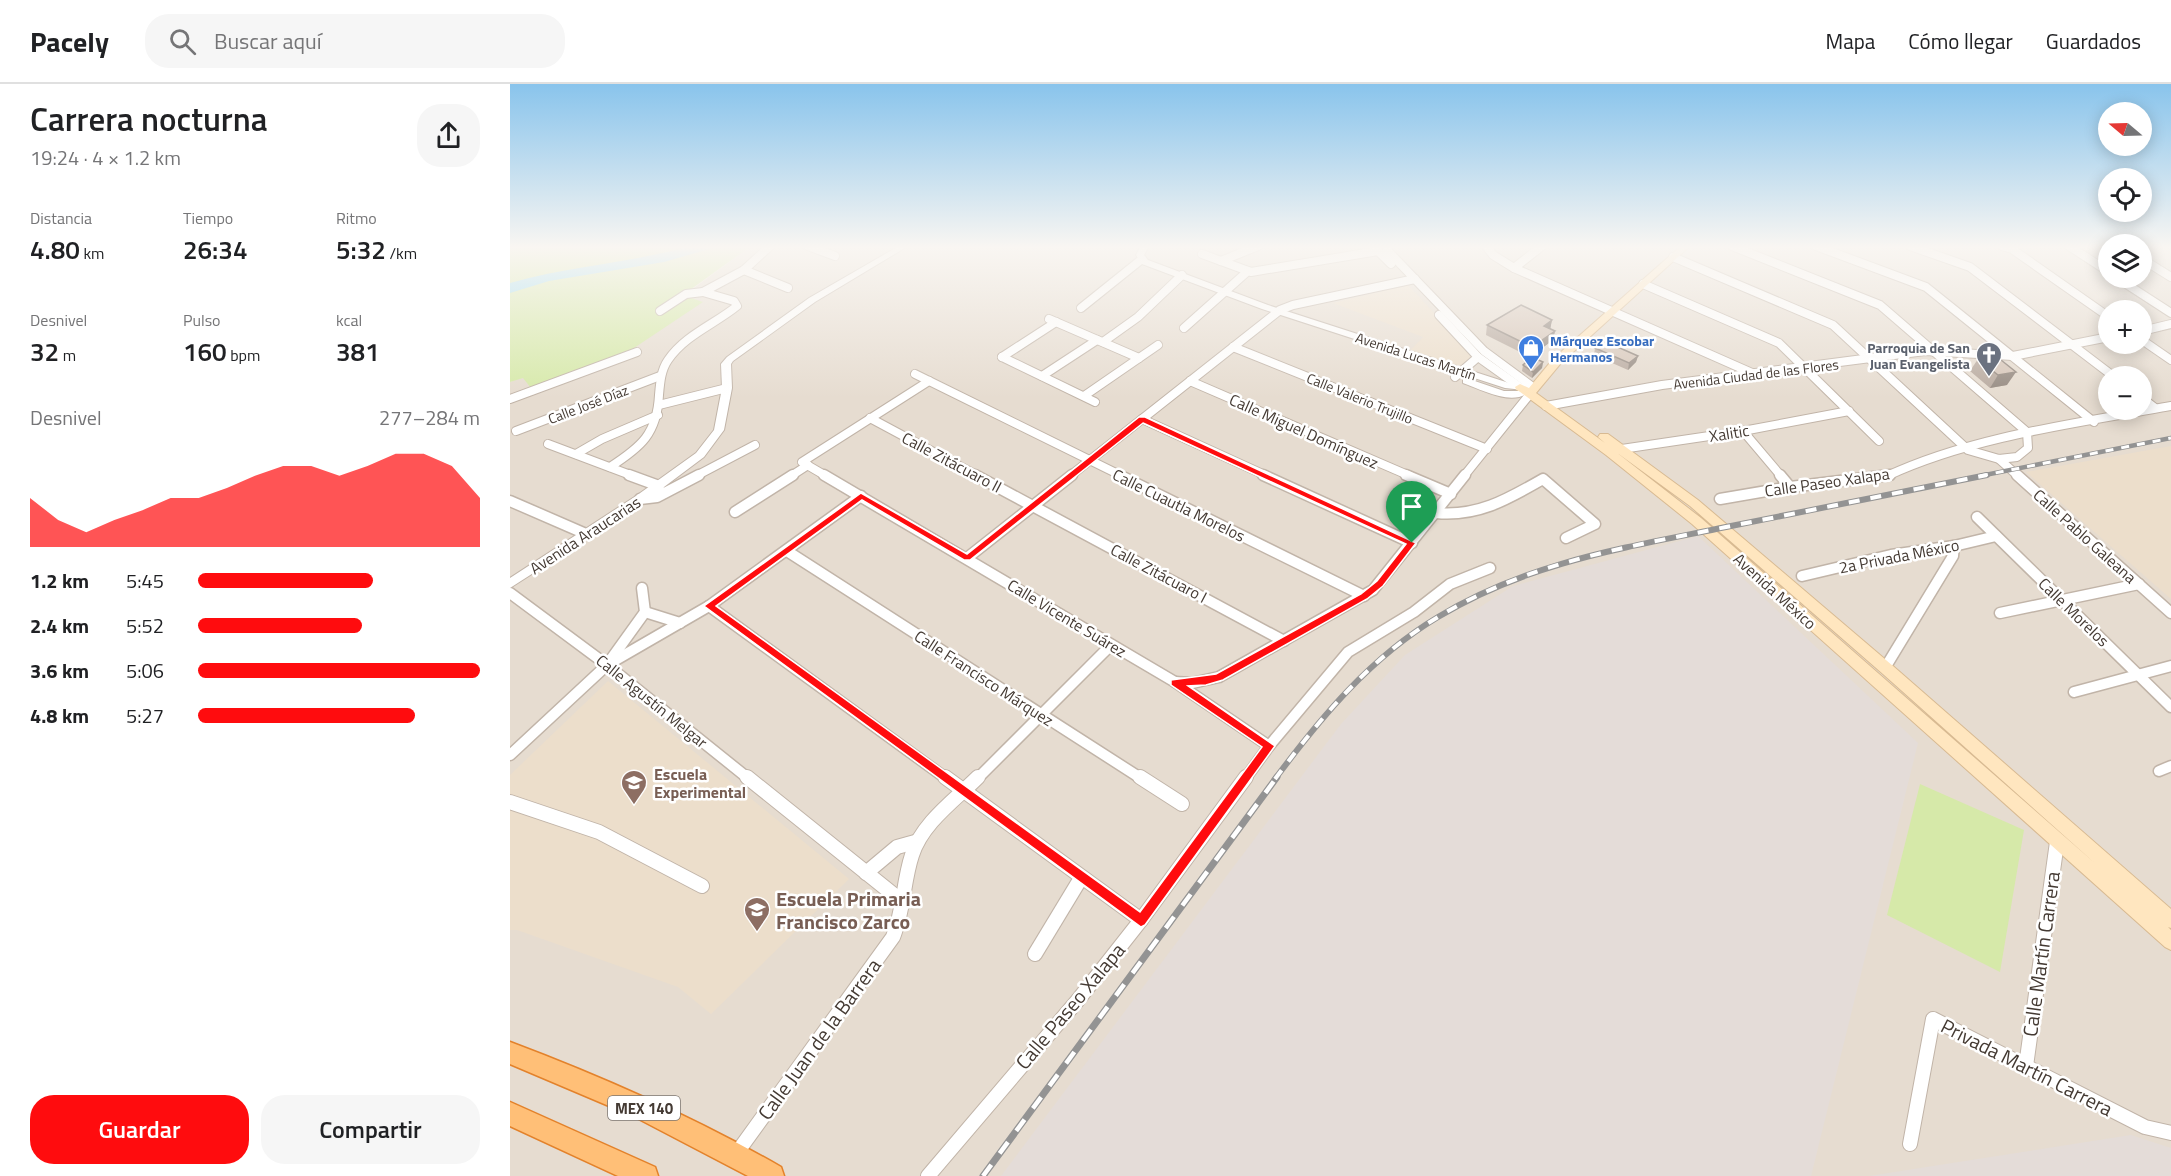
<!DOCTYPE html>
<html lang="es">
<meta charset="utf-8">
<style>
body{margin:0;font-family:"Titillium Web",sans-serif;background:#f6f6f6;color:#202124;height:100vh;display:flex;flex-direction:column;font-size:22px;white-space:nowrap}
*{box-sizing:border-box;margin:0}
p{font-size:20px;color:#757577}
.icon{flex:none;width:33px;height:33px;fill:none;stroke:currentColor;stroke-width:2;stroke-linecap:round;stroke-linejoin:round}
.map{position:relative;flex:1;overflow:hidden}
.drawer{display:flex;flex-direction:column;background:#fff;width:510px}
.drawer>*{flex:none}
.needle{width:39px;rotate:289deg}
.buttons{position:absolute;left:1588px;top:18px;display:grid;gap:12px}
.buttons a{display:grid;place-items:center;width:54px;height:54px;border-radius:50%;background:#fff;box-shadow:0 3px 15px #0003;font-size:30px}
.pin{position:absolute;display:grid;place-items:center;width:51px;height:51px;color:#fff;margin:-62px -26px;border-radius:50% 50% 50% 0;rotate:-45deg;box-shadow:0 0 6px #0007}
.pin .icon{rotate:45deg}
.round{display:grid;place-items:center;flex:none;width:63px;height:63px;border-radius:24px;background:#f6f6f6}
.headline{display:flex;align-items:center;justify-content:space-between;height:102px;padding:0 30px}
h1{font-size:33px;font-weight:600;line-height:45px}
.stats{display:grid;grid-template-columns:repeat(3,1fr);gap:9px;height:102px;padding:6px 30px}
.stats div{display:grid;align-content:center}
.stats b{font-size:26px;font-weight:600}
.stats small{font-size:16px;font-weight:400}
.stats p{font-size:16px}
.chart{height:168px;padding:12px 30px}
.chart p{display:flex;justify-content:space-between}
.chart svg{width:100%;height:108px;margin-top:6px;fill:#ff0c0e;opacity:.7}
.button{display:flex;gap:12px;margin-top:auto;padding:12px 30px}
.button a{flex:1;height:69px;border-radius:24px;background:#ff0c0e;color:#fff;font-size:24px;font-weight:600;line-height:69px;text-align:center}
.button a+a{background:#f6f6f6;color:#202124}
ul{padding:0 30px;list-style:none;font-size:20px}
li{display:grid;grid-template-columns:96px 72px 1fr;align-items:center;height:45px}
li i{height:15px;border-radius:8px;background:#ff0c0e}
header{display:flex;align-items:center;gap:36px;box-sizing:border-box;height:84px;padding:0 30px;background:#fff;border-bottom:2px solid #e0e0e0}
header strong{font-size:28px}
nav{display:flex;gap:33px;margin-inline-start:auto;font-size:21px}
.search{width:420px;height:54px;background:#f6f6f6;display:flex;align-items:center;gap:15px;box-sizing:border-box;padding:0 21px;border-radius:24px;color:#757577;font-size:22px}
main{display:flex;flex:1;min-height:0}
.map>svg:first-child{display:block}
.residential{fill:#e6dcd0;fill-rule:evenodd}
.industrial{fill:#e4dcd8}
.education{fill:#ecdecb}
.green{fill:#d6e9a9}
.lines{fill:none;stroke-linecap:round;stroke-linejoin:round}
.river{fill:#9bddf3;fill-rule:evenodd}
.minor-far2-casing{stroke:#c1b4a8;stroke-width:10}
.minor-far1-casing{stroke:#c1b4a8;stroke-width:13}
.minor-casing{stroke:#c1b4a8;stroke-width:16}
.tertiary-casing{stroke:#c1b4a8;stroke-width:2}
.secondary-casing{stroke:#d8ba92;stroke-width:2}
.trunk-casing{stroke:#e3822b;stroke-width:3}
.minor-far2{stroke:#fff;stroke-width:8}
.minor-far1{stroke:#fff;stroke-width:10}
.minor{stroke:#fff;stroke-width:14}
.tertiary{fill:#fff;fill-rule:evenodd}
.secondary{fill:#ffe6bf;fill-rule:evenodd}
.trunk{fill:#ffbf77;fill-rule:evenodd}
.rail-far2-casing{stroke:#939393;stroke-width:4.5}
.rail-far1-casing{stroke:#939393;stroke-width:6}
.rail-casing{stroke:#939393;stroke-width:7}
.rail-far2{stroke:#fff;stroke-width:3;stroke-dasharray:8;stroke-linecap:butt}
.rail-far1{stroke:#fff;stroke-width:4;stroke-dasharray:11;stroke-linecap:butt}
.rail{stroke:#fff;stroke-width:4.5;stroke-dasharray:14;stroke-linecap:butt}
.wall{fill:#b9aba0}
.shaded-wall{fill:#968b82}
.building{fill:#d7c7ba;stroke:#968b82;stroke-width:1.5}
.route{fill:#ff0c0e;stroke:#fff;stroke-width:1.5;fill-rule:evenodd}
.labels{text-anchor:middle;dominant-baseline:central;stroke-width:5;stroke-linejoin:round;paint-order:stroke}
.far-shop-label{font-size:14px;font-weight:bold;fill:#366cbe;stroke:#fff;text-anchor:start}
.far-worship-label{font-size:14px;font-weight:bold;fill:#5b616d;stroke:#fff;text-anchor:end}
.far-street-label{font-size:14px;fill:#443a33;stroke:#fff}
.shield{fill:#fff;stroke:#7c7570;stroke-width:1.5}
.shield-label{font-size:15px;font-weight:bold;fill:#443a33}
.street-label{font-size:16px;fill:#443a33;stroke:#fff}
.education-label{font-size:16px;font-weight:bold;fill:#785e54;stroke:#fff;text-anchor:start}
.near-education-label{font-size:20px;font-weight:bold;fill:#785e54;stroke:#fff;text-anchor:start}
.near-street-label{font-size:20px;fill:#443a33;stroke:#fff}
</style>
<header>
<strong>Pacely</strong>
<div class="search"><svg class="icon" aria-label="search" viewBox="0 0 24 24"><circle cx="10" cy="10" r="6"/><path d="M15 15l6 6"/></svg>Buscar aquí</div>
<nav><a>Mapa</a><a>Cómo llegar</a><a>Guardados</a></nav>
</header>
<main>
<section class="drawer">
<div class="headline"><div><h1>Carrera nocturna</h1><p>19:24 · 4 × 1.2 km</p></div><a class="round"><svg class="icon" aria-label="share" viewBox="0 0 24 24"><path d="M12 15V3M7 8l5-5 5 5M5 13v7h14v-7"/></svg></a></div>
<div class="stats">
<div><p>Distancia</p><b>4.80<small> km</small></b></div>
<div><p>Tiempo</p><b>26:34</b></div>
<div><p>Ritmo</p><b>5:32<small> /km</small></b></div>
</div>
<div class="stats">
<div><p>Desnivel</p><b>32<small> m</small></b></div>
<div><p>Pulso</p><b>160<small> bpm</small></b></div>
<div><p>kcal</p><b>381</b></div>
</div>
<div class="chart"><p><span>Desnivel</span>277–284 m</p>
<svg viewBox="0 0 160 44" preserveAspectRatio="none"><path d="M0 44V24L10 33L20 38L30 33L40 29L50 24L60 24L70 20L80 15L90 11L100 11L110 15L120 11L130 6L140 6L150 11L160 24V44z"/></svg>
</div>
<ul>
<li><b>1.2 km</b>5:45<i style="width:62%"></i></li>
<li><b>2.4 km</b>5:52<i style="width:58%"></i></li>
<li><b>3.6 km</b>5:06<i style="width:100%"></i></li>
<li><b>4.8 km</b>5:27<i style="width:77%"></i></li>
</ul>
<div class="button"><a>Guardar</a><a>Compartir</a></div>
</section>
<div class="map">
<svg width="1661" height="1092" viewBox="0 0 1661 1092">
<rect width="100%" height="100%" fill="#f2ebe2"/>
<path class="residential" d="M241,162H1599V194H1632V162H1661V1092H0V298L192,218L173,212ZM1599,226H1632V260H1599ZM1599,292H1632V326H1599Z"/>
<g class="industrial">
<path d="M1188,452L1408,659L1301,1092H491L831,640L895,571L1003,502Z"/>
<path d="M1621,1051L1661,1064V1092H1359Z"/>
</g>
<g class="education">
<path d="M898,201L963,271L950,284L900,267L913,253L823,219Z"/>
<path d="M1661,362V515L1516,388Z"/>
<path d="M98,597L339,795L201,930L168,903L7,846H0V691Z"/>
</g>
<g class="green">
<path d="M0,162H241L173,211L193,218L121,266L21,304L13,294L0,298Z"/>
<path d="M1410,700L1514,746L1490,888L1377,831Z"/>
</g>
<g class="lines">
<path class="river" d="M180,162H201L199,165L154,178L39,197L0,209V199C59,182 121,179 180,162Z"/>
<defs>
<g id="minor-far2">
<path d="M298,162L325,172"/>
<path d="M867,162L868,167L881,180"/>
<path d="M876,162L877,166L974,267L1024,304"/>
<path d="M976,162L983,171L1004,184L1242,289"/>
<path d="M1306,162L1416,203L1584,338"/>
<path d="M1400,162L1460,183L1603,292"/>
<path d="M1492,162L1502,165L1599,233"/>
<path d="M1559,162L1599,188"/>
<path d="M692,170L741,188L868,167"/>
<path d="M1163,173L1323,241L1458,366L1489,375L1507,373L1518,364L1517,348L1370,221L1222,162"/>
<path d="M1632,175L1661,193"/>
<path d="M711,177L748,162"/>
<path d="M1004,184L1032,162"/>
<path d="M234,186L278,204"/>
<path d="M1607,194L1661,229"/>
<path d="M1133,200L1269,259L1369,357"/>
<path d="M571,224L632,175"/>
<path d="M150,227L176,210L193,208"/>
<path d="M929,231L968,273L1010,303"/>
<path d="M539,235L629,274"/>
<path d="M674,244L738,187"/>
<path d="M1632,247L1661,240"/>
<path d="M1632,256L1661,276"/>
<path d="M593,258L628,233L672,191"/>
<path d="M723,263L977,365"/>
<path d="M492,273L585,318"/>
<path d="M492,273L546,238"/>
<path d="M405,290L612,392"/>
<path d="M532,292L587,256"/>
<path d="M945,293L968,273"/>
<path d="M680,297L900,392"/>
<path d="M574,312L648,261"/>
<path d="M1632,314L1645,324"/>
<path d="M0,315L127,268"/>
<path d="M149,321L217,304"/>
<path d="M1036,322L1152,301L1415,267L1503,272L1599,253"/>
<path d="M360,334L468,392"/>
<path d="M632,335L757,392"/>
<path d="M6,347L150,292"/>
<path d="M1233,347L1271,392"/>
<path d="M38,360L123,392"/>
<path d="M1105,366L1233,347L1339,327"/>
<path d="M66,370L92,355L148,331"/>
<path d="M1489,375L1508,392"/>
<path d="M100,383C131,363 147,350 149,311C150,299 151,286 158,276C175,251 205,240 227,222L224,217L193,208L234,186L260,162"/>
<path d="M186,392L245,361"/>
<path d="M281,392L298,381"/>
<path d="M316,392L292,378L419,297"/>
<path d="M560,392L770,226L783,221L905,195"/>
<path d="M954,392L1020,310"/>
<path d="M1377,392C1463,352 1568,339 1661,322"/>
</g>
<g id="minor-far1">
<path d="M119,391L149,402"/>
<path d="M314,391L665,598L759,662"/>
<path d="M465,391L774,557"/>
<path d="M609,391L854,512"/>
<path d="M753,391L902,459"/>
<path d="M896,391L941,410"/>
<path d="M1270,391L1280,403"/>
<path d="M1507,391L1661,529"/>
<path d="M130,415L147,413L189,391"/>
<path d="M1210,415L1280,403L1380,391"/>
<path d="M0,417L76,450"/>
<path d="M225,428L283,391"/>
<path d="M926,429C968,433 998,415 1033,395L1085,440L1056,454"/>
<path d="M1467,433L1661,623"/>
<path d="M277,467L632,695"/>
<path d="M457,474L562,391"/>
<path d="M1292,492L1381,471L1444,462L1486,452"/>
<path d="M0,509L97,581L239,695"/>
<path d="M199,522L437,695"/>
<path d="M135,528L170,539"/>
<path d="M1490,529L1629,500"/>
<path d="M99,578L135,528L132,504"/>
<path d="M1378,579L1443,472L1444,462"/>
<path d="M665,598L682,599L709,593L863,506L955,391"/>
<path d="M1564,608L1661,582"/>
<path d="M0,671L97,581L199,522L351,412"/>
<path d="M1649,687L1661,682"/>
<path d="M467,695L601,561"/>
<path d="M735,695L759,662L838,568L904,528L940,500L980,484"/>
</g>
<g id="minor">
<path d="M237,693L394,819"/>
<path d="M435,693L631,836"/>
<path d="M630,693L672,720"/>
<path d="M0,718L89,748L192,802"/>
<path d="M356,789L387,763L405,758"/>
<path d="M525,870L571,794"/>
<path d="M1516,982L1547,758"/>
<path d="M1400,1060L1423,935L1635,1043L1661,1049"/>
<path d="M226,1070L383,853C394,826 393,798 402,771C412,739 445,716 468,693"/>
<path d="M418,1092L568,916L631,836L736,693"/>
</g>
<g id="tertiary">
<path d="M389,162H398L305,218L223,277L221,280L222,304L214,346L194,373L134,418L0,504V494L126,412L186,369L204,346L212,304L211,280L217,273L299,214Z"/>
<path d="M631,162H639L634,171L638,176L758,221L999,299L1022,301L1027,304L1022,307L995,304L752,225L632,180L626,171Z"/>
<path d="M956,294L994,307H1011L1016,310C999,321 970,305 953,299V295Z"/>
</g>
<path id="secondary" d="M1171,162H1180L1051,279L1026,309L1095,359L1088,353L1090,350H1098L1188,416L1383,582L1661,825V844L1658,843L1661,846V866L1655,863L1182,440L1096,371L1006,305L1005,303L1010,300L1019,304L1043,275ZM1106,368L1180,422L1373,590L1587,781L1191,434Z"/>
<g id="trunk">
<path d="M0,958C93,993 184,1033 271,1083L274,1092H238L125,1033L0,980Z"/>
<path d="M0,1018L145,1083L148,1092H108L0,1042Z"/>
</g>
</defs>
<use href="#minor-far2" class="minor-far2-casing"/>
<use href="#minor-far1" class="minor-far1-casing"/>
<use href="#minor" class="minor-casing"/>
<use href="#tertiary" class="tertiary-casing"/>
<use href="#secondary" class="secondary-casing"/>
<use href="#trunk" class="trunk-casing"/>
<use href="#minor-far2" class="minor-far2"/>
<use href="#minor-far1" class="minor-far1"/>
<use href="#minor" class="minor"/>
<use href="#tertiary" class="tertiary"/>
<use href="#secondary" class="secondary"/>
<use href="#trunk" class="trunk"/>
<defs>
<path id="rail-far2" d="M1470,392L1661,354"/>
<path id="rail-far1" d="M765,695C811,633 861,573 928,533C1019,478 1113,464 1216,443C1303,426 1390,408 1477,391"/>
<path id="rail" d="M473,1092L767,693"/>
</defs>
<use href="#rail-far2" class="rail-far2-casing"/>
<use href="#rail-far1" class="rail-far1-casing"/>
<use href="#rail" class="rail-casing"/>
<use href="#rail-far2" class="rail-far2"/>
<use href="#rail-far1" class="rail-far1"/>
<use href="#rail" class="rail"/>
</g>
<g class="wall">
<path d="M1042,236L1040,245L1045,247L1043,256L1020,273L976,251L977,241Z"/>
<path d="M1085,264L1128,272L1126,278L1118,286L1084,271Z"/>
<path d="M1486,272L1497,301L1480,304L1460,287L1468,275Z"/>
<path d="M1033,278L1032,284L1022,294L1012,287L1013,281Z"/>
</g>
<g class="shaded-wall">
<path d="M1042,236L1040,246L1034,242Z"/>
<path d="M1045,247L1043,256L1020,273L1022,263Z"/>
<path d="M1128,272L1126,278L1118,286L1119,279Z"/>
<path d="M1033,278L1032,284L1022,294L1023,288Z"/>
<path d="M1506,288L1497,301L1480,304L1488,291Z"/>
</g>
<g class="building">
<path d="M1011,221L1042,236L1034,242L1045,247L1022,263L977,241Z"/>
<path d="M1094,257L1128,272L1119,279L1085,264Z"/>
<path d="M1486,272L1506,288L1488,291L1468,275Z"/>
<path d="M1022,273L1033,278L1023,288L1013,281Z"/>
</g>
<linearGradient id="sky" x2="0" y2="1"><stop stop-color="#89c4ec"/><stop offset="0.52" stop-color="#f9f6f2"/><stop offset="1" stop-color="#f9f6f2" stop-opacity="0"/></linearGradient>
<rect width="1661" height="314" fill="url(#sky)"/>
<path class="route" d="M629,333H635L906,459L873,502L857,515L713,596L696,601L678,602L765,662L635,841L631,843L194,522L351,409L457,470ZM633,339L896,460L867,497L851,510L706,590L661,596V601L752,663L630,828L206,522L352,416L454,476H460Z"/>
<defs>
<symbol id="shop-pin" viewBox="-11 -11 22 30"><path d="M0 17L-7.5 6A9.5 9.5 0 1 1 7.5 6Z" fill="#3f7fe0" stroke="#fff"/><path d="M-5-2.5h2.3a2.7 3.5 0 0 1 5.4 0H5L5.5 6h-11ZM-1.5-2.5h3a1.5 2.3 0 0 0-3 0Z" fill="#fff"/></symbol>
<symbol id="church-pin" viewBox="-11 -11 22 30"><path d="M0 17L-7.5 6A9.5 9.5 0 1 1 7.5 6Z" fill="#6b7280" stroke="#fff"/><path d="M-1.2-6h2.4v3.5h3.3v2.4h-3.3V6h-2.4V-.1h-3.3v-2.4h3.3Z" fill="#fff"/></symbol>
<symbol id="school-pin" viewBox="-11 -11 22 30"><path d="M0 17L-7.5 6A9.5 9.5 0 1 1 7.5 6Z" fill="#8d6e63" stroke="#fff"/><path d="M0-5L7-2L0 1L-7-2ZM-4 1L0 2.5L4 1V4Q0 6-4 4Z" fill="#fff"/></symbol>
</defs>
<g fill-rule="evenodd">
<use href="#shop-pin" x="1006" y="249" width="30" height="40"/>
<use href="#church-pin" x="1464" y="256" width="30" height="40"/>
<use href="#school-pin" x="109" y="684" width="30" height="40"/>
<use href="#school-pin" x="232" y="811" width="30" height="40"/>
</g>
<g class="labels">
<g class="far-shop-label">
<text x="1040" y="256">Márquez Escobar<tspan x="1040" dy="16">Hermanos</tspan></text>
</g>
<g class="far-worship-label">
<text x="1460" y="263">Parroquia de San<tspan x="1460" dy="16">Juan Evangelista</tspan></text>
</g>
<g class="far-street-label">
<text transform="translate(906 272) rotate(18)">Avenida Lucas Martín</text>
<text transform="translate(1246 290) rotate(-7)">Avenida Ciudad de las Flores</text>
<text transform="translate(850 314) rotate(22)">Calle Valerio Trujillo</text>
<text transform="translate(78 320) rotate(-21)">Calle José Díaz</text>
</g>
<rect class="shield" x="98" y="1012" width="72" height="24" rx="4.5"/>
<g class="shield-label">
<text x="134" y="1024">MEX 140</text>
</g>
<g class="street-label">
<text transform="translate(794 347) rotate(24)">Calle Miguel Domínguez</text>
<text transform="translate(1219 349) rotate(-9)">Xalitic</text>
<text transform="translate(442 378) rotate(28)">Calle Zitácuaro II</text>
<text transform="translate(1317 398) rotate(-8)">Calle Paseo Xalapa</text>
<text transform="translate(669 421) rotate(26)">Calle Cuautla Morelos</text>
<text transform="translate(75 451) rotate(-33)">Avenida Araucarias</text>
<text transform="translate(1575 452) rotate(42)">Calle Pablo Galeana</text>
<text transform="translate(1389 472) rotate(-11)">2a Privada México</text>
<text transform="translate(649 489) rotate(28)">Calle Zitácuaro I</text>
<text transform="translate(1265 507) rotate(42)">Avenida México</text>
<text transform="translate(1564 528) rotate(44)">Calle Morelos</text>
<text transform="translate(557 534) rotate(31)">Calle Vicente Suárez</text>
<text transform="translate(474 594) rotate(33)">Calle Francisco Márquez</text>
<text transform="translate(142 617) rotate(39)">Calle Agustín Melgar</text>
</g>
<g class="education-label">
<text x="144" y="690">Escuela<tspan x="144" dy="18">Experimental</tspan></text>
</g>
<g class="near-education-label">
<text x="266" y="814">Escuela Primaria<tspan x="266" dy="23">Francisco Zarco</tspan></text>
</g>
<g class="near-street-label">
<text transform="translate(1531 870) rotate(-82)">Calle Martín Carrera</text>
<text transform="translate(560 922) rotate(-50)">Calle Paseo Xalapa</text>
<text transform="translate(309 955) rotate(-54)">Calle Juan de la Barrera</text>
<text transform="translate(1517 983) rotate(27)">Privada Martín Carrera</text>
</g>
</g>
</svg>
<div class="buttons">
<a><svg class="needle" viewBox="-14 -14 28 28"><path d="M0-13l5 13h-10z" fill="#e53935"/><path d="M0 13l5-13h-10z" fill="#757577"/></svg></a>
<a><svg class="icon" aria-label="locate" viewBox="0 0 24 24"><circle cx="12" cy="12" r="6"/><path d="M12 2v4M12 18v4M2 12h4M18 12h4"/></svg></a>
<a><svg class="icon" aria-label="layers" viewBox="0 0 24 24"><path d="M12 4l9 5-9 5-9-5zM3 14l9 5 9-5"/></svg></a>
<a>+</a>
<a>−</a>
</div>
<div class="pin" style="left:902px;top:459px;background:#1e9e55"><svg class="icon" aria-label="arrive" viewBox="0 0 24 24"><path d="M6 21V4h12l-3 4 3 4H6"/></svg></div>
</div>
</main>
